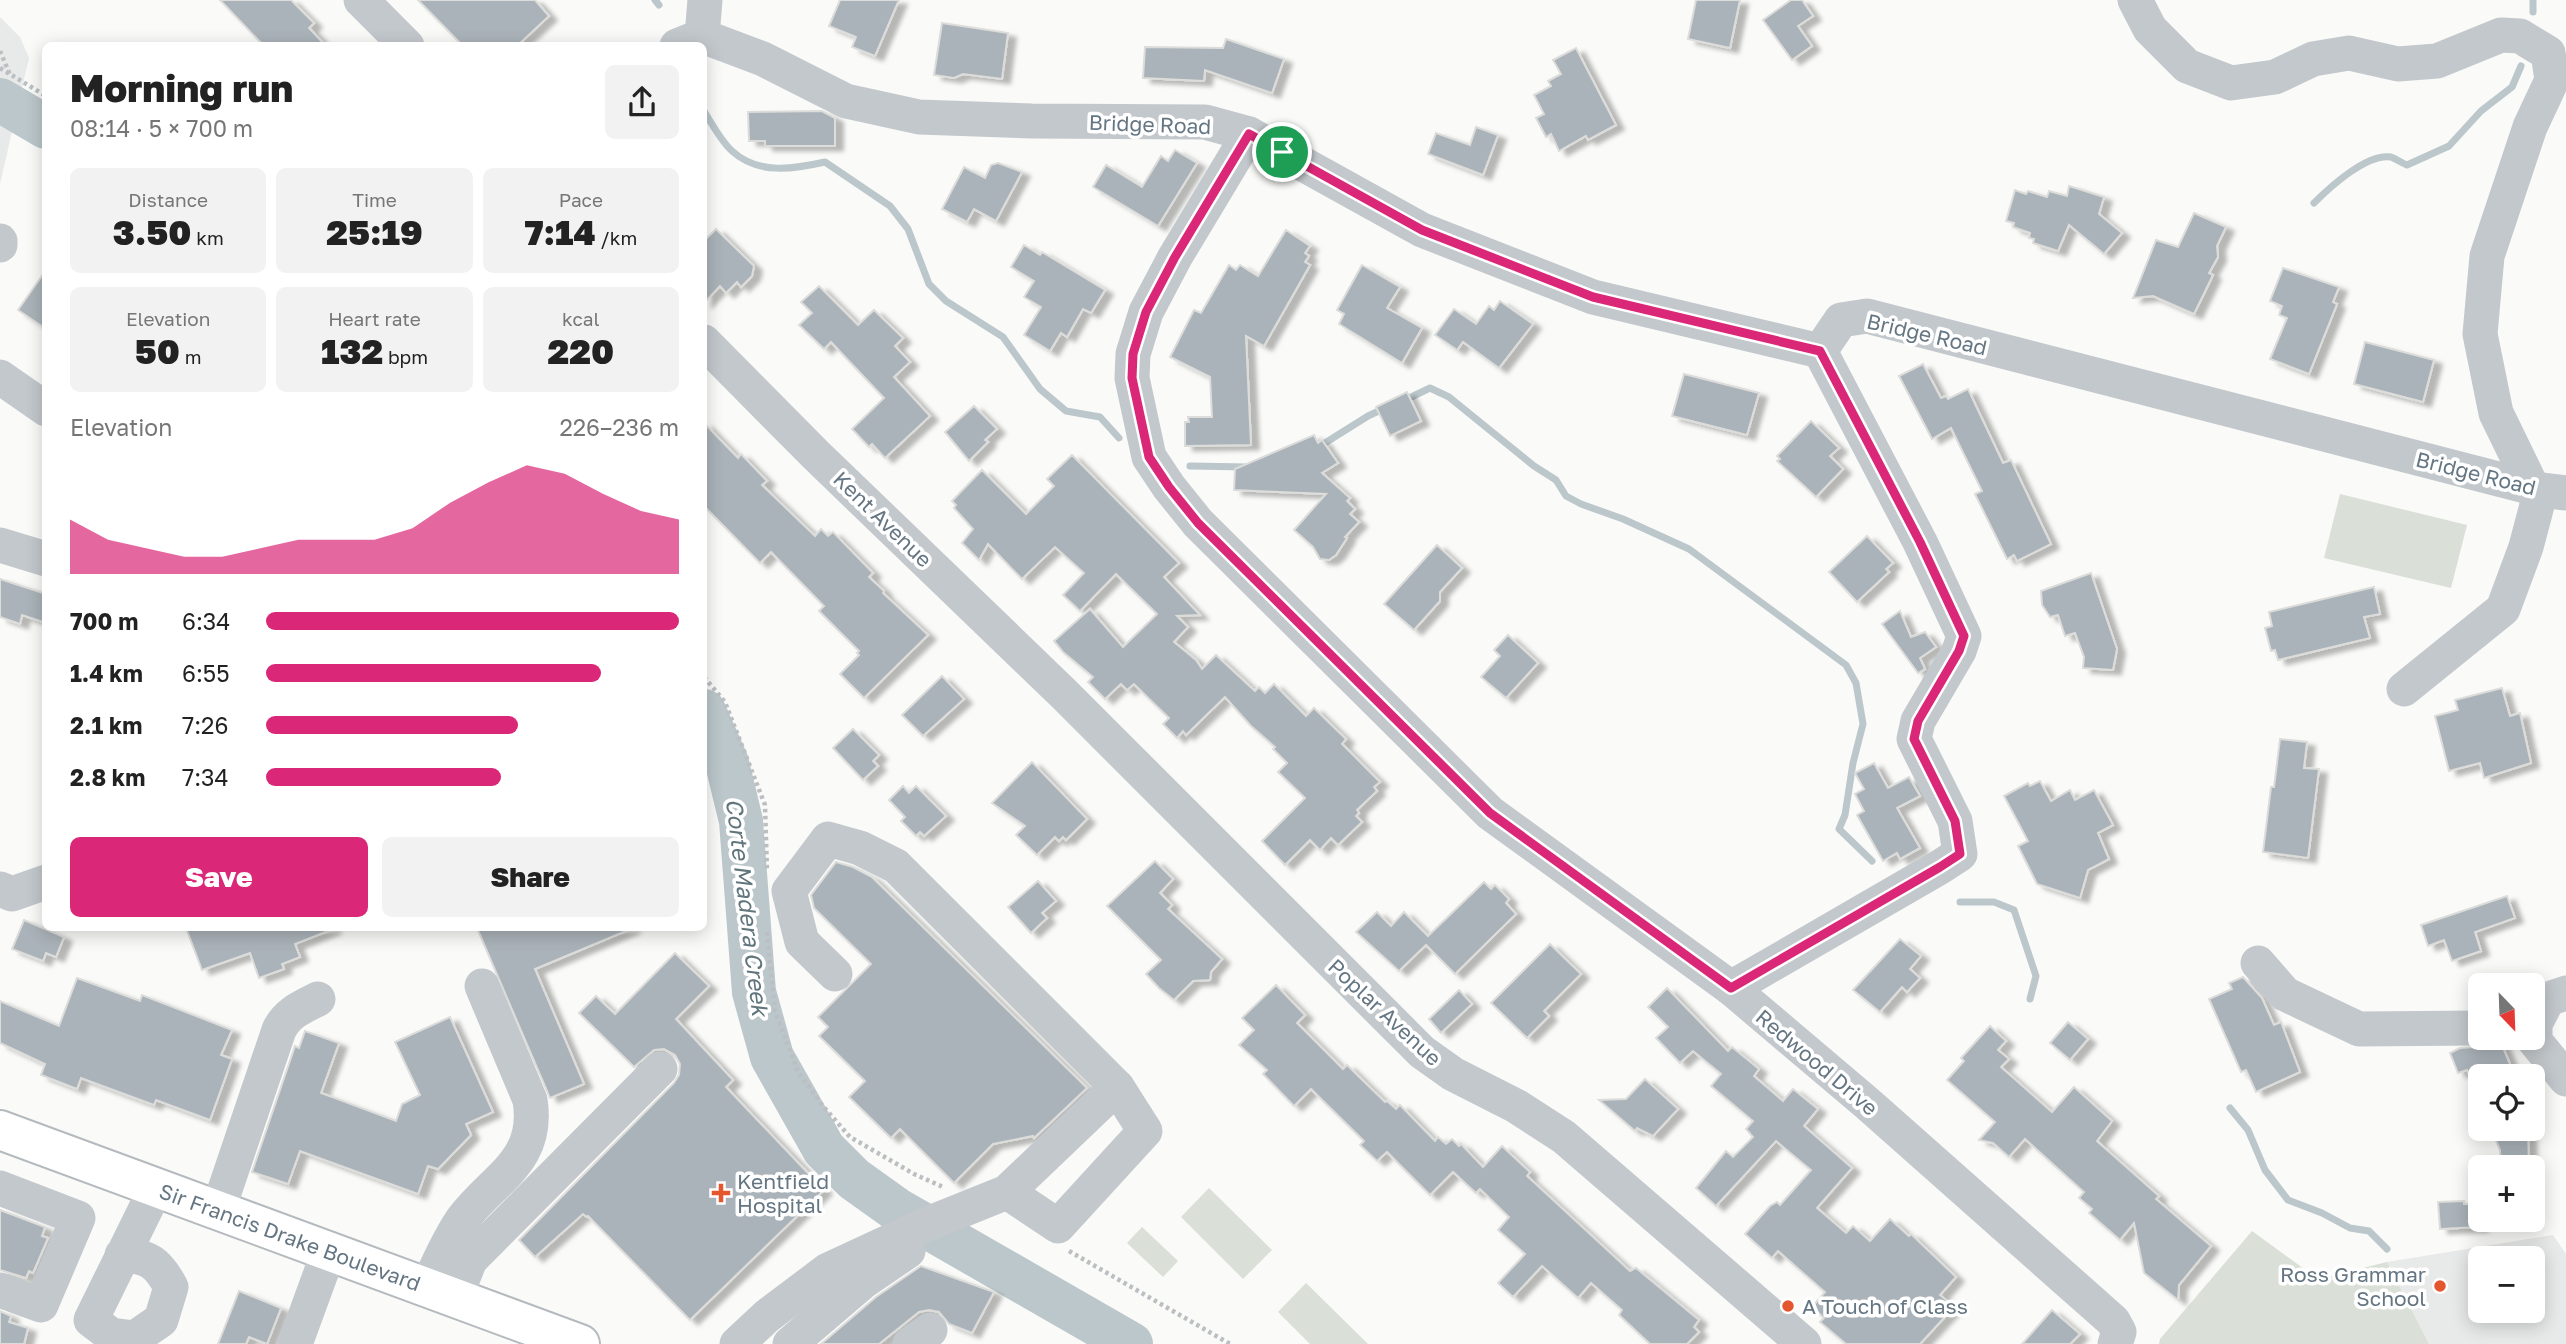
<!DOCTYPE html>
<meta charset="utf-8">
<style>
body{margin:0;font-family:"Golos Text",sans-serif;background:#f2f2f2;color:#222;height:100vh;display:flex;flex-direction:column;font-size:26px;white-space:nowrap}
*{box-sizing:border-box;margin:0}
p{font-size:23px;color:#767676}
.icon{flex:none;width:38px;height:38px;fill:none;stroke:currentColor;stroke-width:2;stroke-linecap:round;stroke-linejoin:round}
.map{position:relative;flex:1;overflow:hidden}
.sheet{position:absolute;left:42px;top:42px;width:665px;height:889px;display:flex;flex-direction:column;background:#fff;border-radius:10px;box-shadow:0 4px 18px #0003}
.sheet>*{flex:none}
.needle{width:46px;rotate:157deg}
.buttons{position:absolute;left:2468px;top:973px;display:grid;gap:14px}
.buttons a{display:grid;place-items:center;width:77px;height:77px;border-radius:10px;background:#fff;box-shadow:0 4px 18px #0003;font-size:35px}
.pin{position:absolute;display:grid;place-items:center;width:60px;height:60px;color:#fff;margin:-30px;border:4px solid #fff;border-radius:50%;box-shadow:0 2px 7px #0007}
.round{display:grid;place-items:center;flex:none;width:74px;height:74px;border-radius:10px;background:#f2f2f2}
.summary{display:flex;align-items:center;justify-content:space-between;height:119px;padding:0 28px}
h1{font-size:38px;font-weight:800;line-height:52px}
.stats{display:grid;grid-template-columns:repeat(3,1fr);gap:10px;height:119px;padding:7px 28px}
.stats div{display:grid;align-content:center;border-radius:10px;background:#f2f2f2;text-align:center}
.stats b{font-size:35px;font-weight:800}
.stats small{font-size:19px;font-weight:400}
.stats p{font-size:19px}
.chart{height:196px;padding:14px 28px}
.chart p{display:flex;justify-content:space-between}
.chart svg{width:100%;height:126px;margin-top:7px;fill:#db2777;opacity:.7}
.button{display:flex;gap:14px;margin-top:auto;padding:14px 28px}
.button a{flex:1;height:80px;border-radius:10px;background:#db2777;color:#fff;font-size:28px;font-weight:800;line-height:80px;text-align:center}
.button a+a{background:#f2f2f2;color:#222}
ul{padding:0 28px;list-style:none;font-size:23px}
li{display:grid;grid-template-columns:112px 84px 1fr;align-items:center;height:52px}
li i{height:18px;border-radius:9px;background:#db2777}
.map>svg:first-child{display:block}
.built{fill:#e8e9e9;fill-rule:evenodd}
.green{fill:#dadfd7}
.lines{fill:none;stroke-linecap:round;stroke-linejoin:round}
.stream{stroke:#bbc7cb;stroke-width:7}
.river{stroke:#bbc7cb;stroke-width:44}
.building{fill:#aab3b9;stroke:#dcdcda;stroke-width:2;filter:url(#shadow)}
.major-casing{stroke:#b5babe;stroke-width:42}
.path{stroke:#bbbfc2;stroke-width:4.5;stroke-dasharray:3.5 3.5;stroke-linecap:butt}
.minor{stroke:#c3c8cc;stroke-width:35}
.major{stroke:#fff;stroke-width:38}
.route-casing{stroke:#fff;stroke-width:14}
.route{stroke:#db2777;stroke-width:9}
.poi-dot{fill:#e4572e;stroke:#fff;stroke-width:2.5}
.labels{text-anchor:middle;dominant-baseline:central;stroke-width:7;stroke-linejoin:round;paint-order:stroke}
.street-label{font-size:21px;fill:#657683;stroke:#fff}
.poi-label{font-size:21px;fill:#657683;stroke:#fff;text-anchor:start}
.water-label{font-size:23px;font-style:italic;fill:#60757c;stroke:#fff}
</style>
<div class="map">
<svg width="2566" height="1344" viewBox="0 0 2566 1344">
<defs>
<filter id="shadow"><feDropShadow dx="8" dy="4.5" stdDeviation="2" flood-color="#0004"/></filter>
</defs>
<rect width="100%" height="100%" fill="#fafaf8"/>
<g class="built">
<path d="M0,17L20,37L29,58L0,184Z"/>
<path d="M2553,1235L2566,1254V1344H2429L2387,1262ZM2480,1258H2532V1311H2480Z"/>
</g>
<g class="green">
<path d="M2340,494L2467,525L2451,588L2324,558Z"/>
<path d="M1209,1188L1272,1250L1243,1279L1181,1217Z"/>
<path d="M1142,1227L1178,1261L1163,1277L1127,1243Z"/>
<path d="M2252,1231L2318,1279L2387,1262L2429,1344H2159L2160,1339Z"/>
<path d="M1306,1283L1368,1344H1310L1278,1312Z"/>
</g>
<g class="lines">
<g class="stream">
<path d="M655,0L659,5"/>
<path d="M2533,12V0"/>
<path d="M704,111C712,124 721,141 732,151C758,175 794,169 825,162L890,206L908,229L929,284L946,301L1003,337L1040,389L1066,411L1100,417L1119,438"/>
<path d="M2314,203C2330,187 2367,153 2391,157C2396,159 2402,163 2407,165L2449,146L2481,111L2512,87L2521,66"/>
<path d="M1403,401L1430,388L1449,397L1534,466L1556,480L1566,496L1581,504L1623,519L1689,549L1846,665L1856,683L1863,724L1853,763L1845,815L1839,829L1872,861"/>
<path d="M1317,448L1368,416L1385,408"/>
<path d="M1190,466L1247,467"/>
<path d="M1960,902H1994L2014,910L2036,976L2030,999"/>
<path d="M2230,1108L2248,1130L2265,1170L2288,1200L2322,1213L2350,1228L2369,1231L2387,1249"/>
</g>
<g class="river">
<path d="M0,100L46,127"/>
<path d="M704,711L727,763L741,821L754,992L772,1057L824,1149L854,1179L896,1209L1131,1344"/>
</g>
</g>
<g class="building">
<path d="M220,0H291L314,23L309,28L326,46H264Z"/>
<path d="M418,0H535L549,16L517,46H463Z"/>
<path d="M840,0H899L875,56L852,47L856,37L829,26Z"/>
<path d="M1696,0H1740L1730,48L1688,39Z"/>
<path d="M1791,0H1802L1813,16L1798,26L1812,46L1792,60L1763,20Z"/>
<path d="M942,23L1008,33L1002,79L963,74L954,78L934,75Z"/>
<path d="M1226,39L1284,59L1272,93L1205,70L1204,81L1143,78L1145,47L1223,48Z"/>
<path d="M1576,48L1616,125L1588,140L1586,136L1559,151L1551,134L1546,137L1536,118L1544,114L1534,95L1551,86L1548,81L1561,74L1553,60Z"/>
<path d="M822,111L835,118V146H765V141H749L748,112Z"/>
<path d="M1476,127L1498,135L1483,175L1428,154L1436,133L1470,145Z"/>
<path d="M1175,150L1197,163L1158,226L1093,187L1106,165L1142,187L1161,156L1168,161Z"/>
<path d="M998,163L1022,172L996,221L974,209L967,222L942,209L964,167L985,178L991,165Z"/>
<path d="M2069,186L2104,197L2099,214L2122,233L2104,254L2069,225L2058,251L2033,243L2034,239L2029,238L2030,233L2013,227L2014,223L2006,221L2015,190L2026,194L2028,191L2047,197L2049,191L2067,196Z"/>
<path d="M2194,213L2226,227L2217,246L2218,257L2209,273L2213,275L2194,314L2153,296L2133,298L2156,240L2178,247Z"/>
<path d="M716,229L754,266L752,276L741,287L737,282L726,293L720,286L704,303V241Z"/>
<path d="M1286,230L1310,246L1305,253L1309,256L1305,262L1310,265L1264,346L1246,336L1251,445L1185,446V422H1189L1188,417H1212L1210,377L1170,357L1194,310L1201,313L1229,265L1236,270L1240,265L1258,276Z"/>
<path d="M1024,245L1040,255L1042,252L1105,290L1091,313L1083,309L1067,337L1061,333L1050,351L1024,335L1041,307L1024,297L1034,281L1011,267Z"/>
<path d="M1362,265L1400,287L1387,308L1422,328L1402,363L1339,324L1344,314L1337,310Z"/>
<path d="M2283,268L2339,287L2333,302L2337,304L2309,374L2270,359L2287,318L2279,315L2282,306L2270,301Z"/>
<path d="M46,270V329L18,310Z"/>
<path d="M819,286L858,325L874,310L903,338L895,346L910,362L894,377L930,416L885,458L872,444L869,447L852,429L884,398L831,342L824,349L799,325L812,313L801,302Z"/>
<path d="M1500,301L1533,324L1499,368L1463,342L1457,350L1435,335L1454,309L1476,324L1489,306L1494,310Z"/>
<path d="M2365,342L2434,360L2423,402L2354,384Z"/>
<path d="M1923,364L1941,398L1946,396L1948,399L1968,389L2003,463L2011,460L2051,544L2017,561L2014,555L2007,559L1975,494L1982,491L1951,428L1932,439L1899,376Z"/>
<path d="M1684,374L1759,393L1747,435L1672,416Z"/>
<path d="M1407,392L1421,421L1390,436L1376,407Z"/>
<path d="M974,406L997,429L985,440L988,442L969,461L945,432Z"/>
<path d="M1811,421L1839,448L1830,456L1843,469L1816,497L1777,461L1780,459L1777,456Z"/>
<path d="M704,423L738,458L741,454L767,481L762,485L815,536L821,529L828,536L833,532L873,573L869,577L884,591L883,593L928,635L864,698L840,674L859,655L857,653L859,651L819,611L824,606L771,552L760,563L704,506Z"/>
<path d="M1314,435L1318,443L1322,440L1338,463L1322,473L1350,498L1347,501L1355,509L1350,514L1359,522L1345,537L1347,538L1336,555L1329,560L1320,559L1313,547L1294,530L1326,494L1234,490L1235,469Z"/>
<path d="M1072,455L1179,563L1164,577L1200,615L1177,616L1188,627L1174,642L1196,660L1202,669L1216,655L1255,691L1259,687L1265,693L1274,684L1306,716L1314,708L1346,739L1342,744L1380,782L1374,787L1377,791L1357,810L1359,813L1356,816L1362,822L1338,845L1331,838L1320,850L1310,840L1285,865L1262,841L1305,798L1278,772L1287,763L1273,749L1275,747L1251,726L1225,697L1186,735L1183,731L1177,738L1163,724L1169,718L1134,684L1127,690L1121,684L1105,699L1088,682L1093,677L1063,652L1054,641L1090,609L1123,647L1157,614L1116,574L1080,611L1063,595L1084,573L1055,547L1022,579L988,544L979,560L962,543L973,529L954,508L956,505L952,501L982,470L1026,514L1054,486L1047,479Z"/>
<path d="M1867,536L1893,563L1886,569L1889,572L1857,602L1829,572Z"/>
<path d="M1437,545L1462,568L1440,592V601L1414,630L1384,604Z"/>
<path d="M2091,573L2117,649L2113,670L2083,668L2084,657L2075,633L2065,636L2058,615L2050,617L2042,605L2041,591Z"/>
<path d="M0,579L46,594V623L22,615L20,624L0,617Z"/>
<path d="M2374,587L2380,614L2364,617L2370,638L2278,660L2275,650L2271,651L2265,628L2272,626L2269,612Z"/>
<path d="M1900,611L1911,637L1925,632L1936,647L1920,658L1925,669L1918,673L1882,624Z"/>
<path d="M1508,635L1538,663L1506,698L1481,677L1500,656L1494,650Z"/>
<path d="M942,676L964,699L923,736L902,715Z"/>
<path d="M2502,688L2510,716L2520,713L2531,763L2484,778L2480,763L2449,771L2435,716L2458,710L2455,700Z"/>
<path d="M853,729L879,755L873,761L878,766L863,780L833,748Z"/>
<path d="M2280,739L2307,742L2304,768L2319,769L2308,858L2263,852L2271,787H2274Z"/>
<path d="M1032,762L1087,819L1066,840L1063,837L1059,841L1055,837L1037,855L1016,835L1025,826L992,803Z"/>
<path d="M1874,763L1888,788L1909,777L1920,796L1897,808L1920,848L1900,859L1897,853L1883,861L1857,815L1864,811L1855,794L1864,789L1855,773Z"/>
<path d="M2040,781L2051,801L2070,790L2075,800L2094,790L2113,825L2098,833L2109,859L2088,870L2080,898L2037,884L2018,846L2028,841L2004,796L2028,783L2030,786Z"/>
<path d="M903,786L909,793L916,786L946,816L924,836L920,832L916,836L901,821L905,817L889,800Z"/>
<path d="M1155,861L1173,879L1160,893L1172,905L1168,909L1222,959L1211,972L1210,980L1193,981L1174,1000L1159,988L1146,974L1161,960L1107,906Z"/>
<path d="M836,862L853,867L872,877L1087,1088L1034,1138L1033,1136L993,1144L954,1183L900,1129L891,1138L849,1097L865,1081L819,1036L828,1027L818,1017L871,964L814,908L811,895Z"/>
<path d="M1038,881L1056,901L1042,913L1047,918L1031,933L1008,907Z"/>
<path d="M1484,882L1491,889L1495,885L1509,899L1506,903L1516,914L1455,974L1426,945L1399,971L1356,932L1377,912L1391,926L1404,912L1428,936Z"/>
<path d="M2507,896L2515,918L2475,932L2481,951L2452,961L2444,940L2428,946L2421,925Z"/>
<path d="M24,920L64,937L56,957L46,953L43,961L12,949Z"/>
<path d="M186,928H333V929L295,944L300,957L282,964L284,969L259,978L250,953L202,970Z"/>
<path d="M477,928H633L535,969L584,1084L550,1098Z"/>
<path d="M1900,939L1921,956L1910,969L1920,978L1907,992L1902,987L1880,1012L1853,990Z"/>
<path d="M1550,944L1581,974L1544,1011L1549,1016L1527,1038L1491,1003Z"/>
<path d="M675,953L709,986L676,1019L733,1080L726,1087L824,1190L690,1320L588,1216L587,1217L583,1214L535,1257L519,1240L674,1083L679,1075L680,1064L675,1055L664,1049L654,1050L634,1067L579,1013L596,996L615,1014Z"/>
<path d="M2243,977L2262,998L2274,1025L2281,1022L2300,1072L2256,1092L2246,1070L2241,1072L2209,999L2232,989L2229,983Z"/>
<path d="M77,978L140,1001L142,995L232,1030L221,1055L232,1059L210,1120L156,1100L154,1105L81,1078L77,1089L41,1075L45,1064L0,1043V1001L59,1026Z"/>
<path d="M1276,985L1305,1015L1297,1023L1343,1069L1347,1065L1385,1102L1387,1101L1396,1109L1400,1105L1435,1141L1438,1137L1446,1144L1452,1139L1459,1146L1461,1144L1483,1167L1502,1146L1530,1172L1527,1176L1630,1271L1636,1268L1699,1320L1694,1327L1699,1332L1687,1344H1650L1619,1315L1622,1310L1591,1283L1578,1298L1542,1266L1513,1297L1498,1283L1525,1254L1498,1230L1509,1217L1480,1189L1476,1193L1453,1172L1430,1195L1387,1152L1377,1161L1360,1145L1364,1141L1311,1089L1294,1106L1263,1074L1267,1070L1239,1045L1254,1030L1242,1018Z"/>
<path d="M1667,988L1728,1051L1732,1047L1759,1069L1754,1076L1783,1101L1793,1089L1818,1109L1804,1126L1852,1168L1817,1208L1846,1233L1853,1226L1870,1241L1890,1219L1909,1236L1911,1234L1956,1277L1940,1295L1954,1307L1920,1344H1846L1820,1322L1824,1318L1812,1307L1825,1292L1778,1251L1772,1258L1745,1234L1770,1206L1777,1202L1780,1205L1811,1170L1776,1141L1716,1206L1696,1188L1726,1151L1733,1157L1753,1137L1746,1129L1753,1121L1711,1086L1721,1074L1693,1051L1680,1063L1656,1038L1668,1027L1648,1007Z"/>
<path d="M1459,990L1472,1004L1441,1033L1429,1019Z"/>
<path d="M450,1017L493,1112L466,1124L471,1135L438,1169L428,1166L418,1194L300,1151L288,1184L252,1172L295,1046L299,1048L305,1031L339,1043L321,1093L396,1121L402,1104L420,1095L395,1042Z"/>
<path d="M2068,1022L2088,1039L2070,1060L2050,1043Z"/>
<path d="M1990,1026L2006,1041L1998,1050L2009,1059L2001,1067L2052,1112L2074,1087L2112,1121L2097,1141L2159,1196L2156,1199L2211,1246L2179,1285L2178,1300L2144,1273L2134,1223L2120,1240L2089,1213L2092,1209L2079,1198L2084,1192L2025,1139L2009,1157L1993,1143L1979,1140L1995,1122L1947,1080L1964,1061L1961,1058Z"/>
<path d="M2499,1038L2515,1076H2470L2467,1070L2458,1073L2450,1053L2460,1048L2490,1046Z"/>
<path d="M1645,1079L1678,1109L1653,1136L1637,1128L1635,1131L1599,1100L1626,1099Z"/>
<path d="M2491,1129H2528L2529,1167H2501L2500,1150Z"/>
<path d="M2464,1201V1204H2480V1227L2440,1229L2438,1202Z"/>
<path d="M0,1210L45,1227L42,1236L48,1238L33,1273L29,1271L26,1278L0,1270Z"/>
<path d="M921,1266L994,1292L972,1333L949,1324L939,1312L929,1310L919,1312L879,1344H821L876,1297Z"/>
<path d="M239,1291L281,1308L267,1344L249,1337L246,1344H218Z"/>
<path d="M2052,1310L2080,1334L2070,1344H2022Z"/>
<path d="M0,1311L11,1316L9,1322L28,1328L24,1344H0Z"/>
</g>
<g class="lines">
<defs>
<path id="major" d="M0,1130L580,1344"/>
</defs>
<use href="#major" class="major-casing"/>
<g class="path">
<path d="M0,51L10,75"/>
<path d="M0,68L46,96"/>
<path d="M704,677L725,702L765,805L767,871"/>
<path d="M767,932L775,1011L798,1072L822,1105L850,1137L914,1174L943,1187"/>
<path d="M1069,1251L1230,1344"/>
</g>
<g class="minor">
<path d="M361,0L407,46"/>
<path d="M2135,0L2150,29L2187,66L2231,83L2275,77L2313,59L2349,53L2398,64L2437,61L2501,35L2520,36L2548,53L2552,80L2530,127L2487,256L2480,334L2496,413L2532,487"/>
<path d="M702,36L705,0"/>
<path d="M677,46L702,36L763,59L846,101L919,117L1032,121L1205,122L1249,134L1422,230L1593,297L1820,351L1841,320L1867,316L2541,490L2566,493"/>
<path d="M1249,134L1175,257L1146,312L1133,354L1132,378L1149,457L1169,487L1198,523L1490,813L1731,988L1868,1104L2113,1321L2119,1332L2115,1344"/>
<path d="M0,241V245"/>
<path d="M704,342L816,455L1064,694L1422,1052L1453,1074L1516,1106L1564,1137L1804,1344"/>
<path d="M0,377L46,409"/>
<path d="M0,545L46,559"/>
<path d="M2404,689L2503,609L2526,547L2541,490"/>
<path d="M0,889L12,894L46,882"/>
<path d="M2258,963L2285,994L2359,1029L2480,1028"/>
<path d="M835,974L802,942L789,891L828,839L860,848L896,866L1117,1087L1145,1131L1058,1226L1007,1192"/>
<path d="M1731,988L1940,867L1960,854L1955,821L1914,739L1918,721L1959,651L1964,636L1920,542L1820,351"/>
<path d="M2566,993L2548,999L2535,1024V1041L2566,1079"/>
<path d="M0,1188L78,1218L41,1305L0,1290"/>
<path d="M218,1210L279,1030C287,1013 302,1007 318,999"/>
<path d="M122,1255C149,1256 158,1263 171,1287L161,1320L135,1338L111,1335L91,1320L156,1188"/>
<path d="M427,1287C438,1265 448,1240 462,1220C493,1178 540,1162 530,1100L482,986"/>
<path d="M455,1298L470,1260L660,1069"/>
<path d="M295,1344L329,1251"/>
<path d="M737,1344L767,1316L828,1270L925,1225L1007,1192L1117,1087"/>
<path d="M790,1344L864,1281L908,1251"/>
<path d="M910,1344L930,1330"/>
</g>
<use href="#major" class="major"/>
</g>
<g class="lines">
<defs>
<path id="route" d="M1249,134L1422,230L1593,297L1820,351L1920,542L1964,636L1959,651L1918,721L1914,739L1955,821L1960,854L1940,867L1731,988L1490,813L1198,523L1169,487L1149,457L1132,378L1133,354L1146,312L1175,257Z"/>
</defs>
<use href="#route" class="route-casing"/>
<use href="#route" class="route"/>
</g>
<g class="poi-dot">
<path d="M717.5 1182.5h7v7h7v7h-7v7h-7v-7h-7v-7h7z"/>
<circle cx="2440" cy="1286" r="7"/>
<circle cx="1788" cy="1306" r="7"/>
</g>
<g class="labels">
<g class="street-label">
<text transform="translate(1150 124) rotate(2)">Bridge Road</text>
<text transform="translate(1927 334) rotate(13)">Bridge Road</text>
<text transform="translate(2476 473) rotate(14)">Bridge Road</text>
<text transform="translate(883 519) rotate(44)">Kent Avenue</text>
<text transform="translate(1385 1012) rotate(43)">Poplar Avenue</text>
<text transform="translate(1817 1062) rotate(40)">Redwood Drive</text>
<text transform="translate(290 1237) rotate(20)">Sir Francis Drake Boulevard</text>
</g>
<g class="poi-label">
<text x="737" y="1181">Kentfield<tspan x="737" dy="24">Hospital</tspan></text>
<text x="2426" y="1274" text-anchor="end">Ross Grammar<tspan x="2426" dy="24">School</tspan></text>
<text x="1802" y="1306">A Touch of Class</text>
</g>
<g class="water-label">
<text transform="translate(748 907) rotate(83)">Corte Madera Creek</text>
</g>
</g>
</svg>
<div class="buttons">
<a><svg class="needle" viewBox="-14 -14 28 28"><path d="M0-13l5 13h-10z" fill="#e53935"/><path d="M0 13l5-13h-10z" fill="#767676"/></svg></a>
<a><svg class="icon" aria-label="locate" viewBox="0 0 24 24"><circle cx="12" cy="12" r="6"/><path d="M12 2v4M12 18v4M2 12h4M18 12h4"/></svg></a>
<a>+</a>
<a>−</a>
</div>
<div class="pin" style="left:1282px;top:152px;background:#1e9e55"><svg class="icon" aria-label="arrive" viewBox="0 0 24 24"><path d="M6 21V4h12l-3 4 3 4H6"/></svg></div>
<section class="sheet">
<div class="summary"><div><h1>Morning run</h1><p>08:14 · 5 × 700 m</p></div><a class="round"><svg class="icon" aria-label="share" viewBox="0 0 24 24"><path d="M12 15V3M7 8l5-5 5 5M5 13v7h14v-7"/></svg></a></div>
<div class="stats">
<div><p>Distance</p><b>3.50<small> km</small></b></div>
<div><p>Time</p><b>25:19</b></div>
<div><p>Pace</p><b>7:14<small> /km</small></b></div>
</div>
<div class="stats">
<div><p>Elevation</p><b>50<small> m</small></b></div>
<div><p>Heart rate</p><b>132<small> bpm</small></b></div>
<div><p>kcal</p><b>220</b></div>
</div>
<div class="chart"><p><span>Elevation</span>226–236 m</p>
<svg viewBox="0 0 160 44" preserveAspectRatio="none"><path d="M0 44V25L10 32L20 35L30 38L40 38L50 35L60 32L70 32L80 32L90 28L100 19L110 12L120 6L130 9L140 16L150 22L160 25V44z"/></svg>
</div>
<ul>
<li><b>700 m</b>6:34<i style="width:100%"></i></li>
<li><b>1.4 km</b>6:55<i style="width:81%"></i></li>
<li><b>2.1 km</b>7:26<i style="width:61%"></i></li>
<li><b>2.8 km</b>7:34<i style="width:57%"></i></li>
</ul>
<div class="button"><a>Save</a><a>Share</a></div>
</section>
</div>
